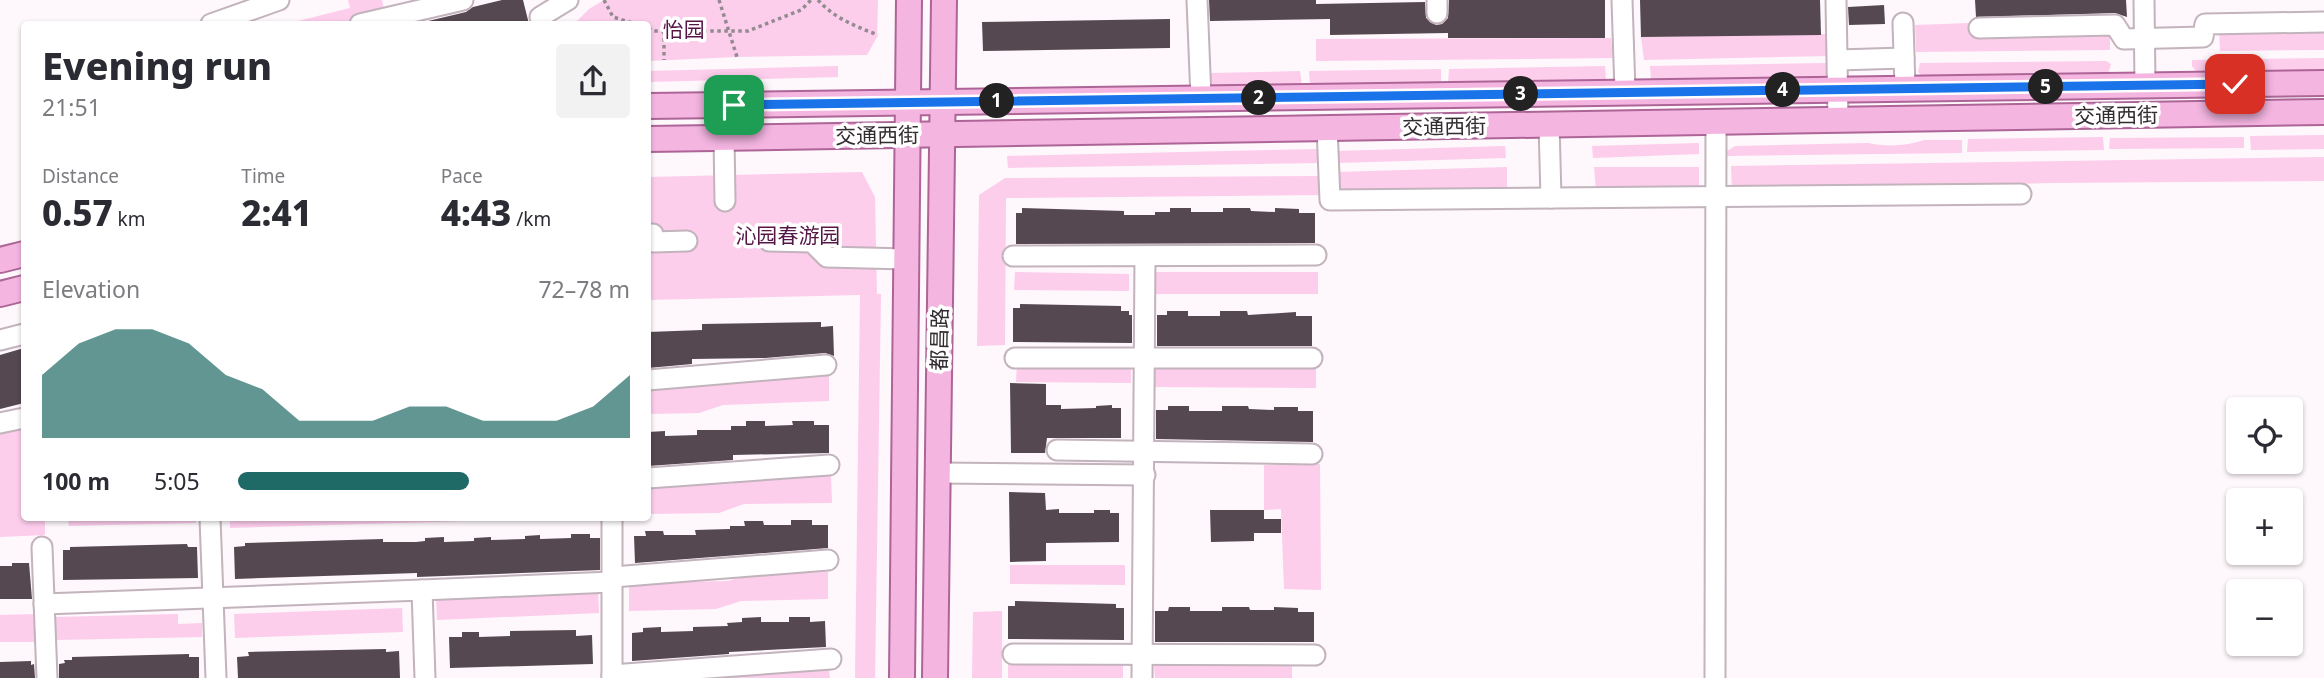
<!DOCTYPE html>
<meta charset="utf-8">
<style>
body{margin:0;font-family:"Noto Sans","Noto Sans SC",sans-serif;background:#f2f2f3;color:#2b2b33;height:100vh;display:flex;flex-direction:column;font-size:26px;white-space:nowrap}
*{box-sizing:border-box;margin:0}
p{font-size:23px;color:#7c7c81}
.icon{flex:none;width:38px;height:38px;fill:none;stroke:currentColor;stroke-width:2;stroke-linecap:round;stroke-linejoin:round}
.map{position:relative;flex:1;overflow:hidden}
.sheet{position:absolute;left:21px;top:21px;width:630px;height:500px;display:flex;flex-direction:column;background:#fff;border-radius:7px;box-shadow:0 2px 5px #0004}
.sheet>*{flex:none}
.fabs{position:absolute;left:2226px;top:397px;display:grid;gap:14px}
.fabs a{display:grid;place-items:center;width:77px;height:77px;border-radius:7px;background:#fff;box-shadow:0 2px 5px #0004;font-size:35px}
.pin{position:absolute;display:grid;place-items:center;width:60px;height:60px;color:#fff;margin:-30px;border-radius:14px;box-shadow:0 4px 10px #0006}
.km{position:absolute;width:35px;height:35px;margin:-18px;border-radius:50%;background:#222;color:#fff;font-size:19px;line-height:35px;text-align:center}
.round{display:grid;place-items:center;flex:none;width:74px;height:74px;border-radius:7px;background:#f2f2f3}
.overview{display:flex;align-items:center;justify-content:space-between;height:119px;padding:0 21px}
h1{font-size:38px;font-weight:800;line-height:52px}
.metrics{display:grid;grid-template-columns:repeat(3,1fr);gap:10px;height:119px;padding:7px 21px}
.metrics div{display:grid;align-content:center}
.metrics b{font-size:35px;font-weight:800}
.metrics small{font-size:19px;font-weight:400}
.metrics p{font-size:19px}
.chart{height:196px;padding:14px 21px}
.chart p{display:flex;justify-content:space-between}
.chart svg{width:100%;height:126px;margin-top:7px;fill:#1f6a66;opacity:.7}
ul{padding:0 21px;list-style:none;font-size:23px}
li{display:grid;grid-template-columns:112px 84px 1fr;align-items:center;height:52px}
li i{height:18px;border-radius:9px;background:#1f6a66}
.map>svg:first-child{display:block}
.green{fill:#fdcdec}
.building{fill:#554850}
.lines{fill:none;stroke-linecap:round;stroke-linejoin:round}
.minor-casing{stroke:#c2b3bc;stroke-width:23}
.major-casing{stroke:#ac6596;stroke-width:28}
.path{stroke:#928b8f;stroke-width:3.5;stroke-dasharray:3.5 3.5;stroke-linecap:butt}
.minor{stroke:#fff;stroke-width:19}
.major{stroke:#f4b5e1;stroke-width:24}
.route-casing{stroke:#fff;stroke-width:14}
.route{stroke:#1a73e8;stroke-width:9}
.labels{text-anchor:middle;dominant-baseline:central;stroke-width:7;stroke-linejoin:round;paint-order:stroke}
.park-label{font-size:21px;fill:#551645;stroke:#fff}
.street-label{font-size:21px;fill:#322c30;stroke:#fff}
</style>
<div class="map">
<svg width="2324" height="678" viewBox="0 0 2324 678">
<rect width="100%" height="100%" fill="#fef7fb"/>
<g class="green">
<path d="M348,0H382L385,14L340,24H286L350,8Z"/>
<path d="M604,0H878L877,37L867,55L737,57L648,61V24H574L589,9Z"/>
<path d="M1970,23L1976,29L2110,34V50L1916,52L1915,25Z"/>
<path d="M2324,26V50L2220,51L2219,28Z"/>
<path d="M1829,34V56L1644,60L1641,37Z"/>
<path d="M1611,38L1613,58L1316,61V39Z"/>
<path d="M2324,58V71L2197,73L2192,66V60Z"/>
<path d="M2106,61L2111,64L2108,74L1923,77L1918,72L1920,63Z"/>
<path d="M1830,63V77L1651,80L1650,66Z"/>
<path d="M838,66V77L648,82V71Z"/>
<path d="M1605,66L1606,80L1448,84L1449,69Z"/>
<path d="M1441,69V84L1310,85L1309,71Z"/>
<path d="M1300,71L1302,86L1211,88V73Z"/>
<path d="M2324,135V149L2251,150L2250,136Z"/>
<path d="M2103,137L2104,150L1967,152L1968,139Z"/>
<path d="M2244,137V148L2109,149L2110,138Z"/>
<path d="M1924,140H1962V153L1727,156V151L1735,146L1868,143C1885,147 1908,146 1924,140Z"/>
<path d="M1699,143V154L1593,158L1592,146Z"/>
<path d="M1505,146L1506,158L1337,163V151Z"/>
<path d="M1319,149V163L1008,168L1007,156Z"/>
<path d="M2324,157V181L2051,183L1732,192L1731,166Z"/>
<path d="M1507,167V194L1336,197V172Z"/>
<path d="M1594,167H1699V190L1596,191Z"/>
<path d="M862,172L875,197L877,294H881L875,678H855L860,295L648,300V177Z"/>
<path d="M1322,176V195L1006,198L1005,345L977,346L979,195L1005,178Z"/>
<path d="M1015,272L1129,274V291L1014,290Z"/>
<path d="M1155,272H1318V294H1156Z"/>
<path d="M1017,363L1131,366V383L1016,382Z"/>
<path d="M1154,365L1316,366V388L1154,387Z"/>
<path d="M829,376V401L723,405L699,413L648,414V386L711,385L735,378Z"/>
<path d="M24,427V518H45V535L0,537V433Z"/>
<path d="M1320,464L1321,590L1284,589L1281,509L1264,510V465Z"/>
<path d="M831,476L832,503L744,504L719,513L648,514V486L731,484L755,477Z"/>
<path d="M68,518H196V523L69,526Z"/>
<path d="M230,518H572L230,528Z"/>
<path d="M1010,565H1125V585L1010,584Z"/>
<path d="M828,572V599L741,601L716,609L629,611V583L728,581L752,574Z"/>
<path d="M598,590L599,613L437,620L436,597Z"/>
<path d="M402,608L403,632L235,638L234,614Z"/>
<path d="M1002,611V678H972L973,612Z"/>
<path d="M38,614L39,642H0V615Z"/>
<path d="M178,614V624L202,623V637L56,640L55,617Z"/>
<path d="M1008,661L1123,664V678H1008Z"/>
<path d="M1292,664V678H1155L1154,666Z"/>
<path d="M829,670L830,678H730L753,671Z"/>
</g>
<g class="building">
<path d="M502,0H523L529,24H424V22L466,12L473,7Z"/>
<path d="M1209,0H1316V4L1425,2L1426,18L1436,25L1442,24L1448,18L1449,0H1605V38H1448V33L1330,35V19L1210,21Z"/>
<path d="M1640,0H1820L1821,35L1641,37Z"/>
<path d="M1975,0H2126L2127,17L2115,13L1976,17Z"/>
<path d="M1884,5L1885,24L1849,25L1848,7Z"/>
<path d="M1170,19V48L983,51L982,22Z"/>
<path d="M1022,208L1124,211V215H1155V212H1170V208H1191V212H1223V208H1250L1251,211L1275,212V208L1299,209V213H1315V243L1016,244V213H1022Z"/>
<path d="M1020,304L1121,306V311H1129V315H1132V343L1013,342V308H1020Z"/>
<path d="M1167,311H1188V316H1220V311H1247L1248,315L1296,312V316H1312V346H1157V315H1167Z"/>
<path d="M821,322V327L833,326L834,356L825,353L765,358L692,359V364L648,368V332L702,330V324Z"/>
<path d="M24,348V403L0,409V355Z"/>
<path d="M1010,383L1046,384V405H1061V409L1096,408V406L1112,405V408H1121V438H1047L1045,453H1011Z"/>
<path d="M1168,406H1189V411H1222V406H1248L1249,409L1274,410V407H1298V411H1313V442L1156,439V410H1168Z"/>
<path d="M746,421H765V426L793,425L792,421H814V425H829V453L733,455V460L648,466V432L665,431V436L697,435V430H731V426H746Z"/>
<path d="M1009,492L1045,493L1046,510L1059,509V513H1094V510H1110V513H1119V542L1046,543V561L1010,562Z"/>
<path d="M1210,510H1264V519H1281V533H1254V541L1211,542Z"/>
<path d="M791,520H812V525H828V548L635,563L634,536H646L645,531H663L664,535H696L695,530L730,529V526H745L744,521H763L764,525H791Z"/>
<path d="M571,534H590V538H600V570L417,577V573L235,579L234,547L245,546V543L383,539V542H416L425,541V538L444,537V542L474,541V538L491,537V540L525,539V536L540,535V539L571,538Z"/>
<path d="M187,544L188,547H197L198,578L63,580V550H70V547Z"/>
<path d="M12,563H29L32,599H0V566H12Z"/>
<path d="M1015,601L1116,604V608H1124V640L1008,639V606H1015Z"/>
<path d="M1169,607H1190V611H1222V607H1249L1250,610H1274V607L1298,608V612H1314V642H1155V611H1168Z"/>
<path d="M761,617V622H789V617H810V622L825,621L826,647L729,652V654L632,661V633L643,632V628L661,627V632L693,631V627L728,626L727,623L742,622V618Z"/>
<path d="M576,630V636L592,635L593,664L450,668L449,637H462V632H479V637L510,636V631Z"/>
<path d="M386,649V652L399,651L400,678H238L237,657L249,656L248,652Z"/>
<path d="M189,654V657H199V678H59V664L65,663L64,660H72V657Z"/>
<path d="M31,661V665L34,664L35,678H0V662Z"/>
</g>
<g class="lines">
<defs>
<g id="minor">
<path d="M1197,0L1201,98"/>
<path d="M1437,0V13"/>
<path d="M1622,0L1625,92"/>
<path d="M1836,0L1838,120"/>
<path d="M2144,0L2145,85"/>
<path d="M1903,23L1905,88"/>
<path d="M211,24L279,0"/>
<path d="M360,24L463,0"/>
<path d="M542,24L540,17L568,0"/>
<path d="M1979,28L2115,25L2124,39L2203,37L2205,24L2324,22"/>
<path d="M1838,60L1904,58"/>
<path d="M1549,124L1551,198"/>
<path d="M1327,127L1330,200L2021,194"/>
<path d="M724,137L725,201"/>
<path d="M648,234H653V242L687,241"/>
<path d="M769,241L812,242L827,257L906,259"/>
<path d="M1013,256L1316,255"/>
<path d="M0,340L24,334"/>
<path d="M1015,358H1312"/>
<path d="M648,380L826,365"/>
<path d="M0,423L24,418"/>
<path d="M1057,450L1312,454"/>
<path d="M938,473L1145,475"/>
<path d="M648,478L829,465"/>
<path d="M210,518L216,678"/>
<path d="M42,547L47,678"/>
<path d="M613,577L828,560"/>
<path d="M422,590L612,582"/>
<path d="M44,604L422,590L425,678"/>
<path d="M1013,654L1315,655"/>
<path d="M612,675L831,659"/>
<path d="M612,678V518"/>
<path d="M1142,678L1145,256"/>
<path d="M1715,678L1716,121"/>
</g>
<g id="major">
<path d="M648,106L2324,83"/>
<path d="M648,139L2324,112"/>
<path d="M0,260L24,254"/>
<path d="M0,294L24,288"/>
<path d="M902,678L909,0"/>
<path d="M935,678L944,0"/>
</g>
</defs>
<use href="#minor" class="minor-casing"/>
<use href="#major" class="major-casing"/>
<g class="path">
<path d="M604,0L613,17L636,24"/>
<path d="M719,0L737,57"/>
<path d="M818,0C834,18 855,26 878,35"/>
<path d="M648,28L654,31H748L801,10L811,0"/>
<path d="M664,31V60"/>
</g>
<use href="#minor" class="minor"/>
<use href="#major" class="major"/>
</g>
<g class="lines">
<defs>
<path id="route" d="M734,105L2235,84"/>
</defs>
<use href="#route" class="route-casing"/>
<use href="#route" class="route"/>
</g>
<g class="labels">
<g class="park-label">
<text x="684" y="29">怡园</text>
<text x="788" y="235">沁园春游园</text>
</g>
<g class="street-label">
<text transform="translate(2116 115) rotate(-1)">交通西街</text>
<text transform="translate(1444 126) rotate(-1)">交通西街</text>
<text transform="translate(877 135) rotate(-1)">交通西街</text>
<text transform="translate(939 339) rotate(-89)">都昌路</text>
</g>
</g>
</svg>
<div class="fabs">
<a><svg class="icon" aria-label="locate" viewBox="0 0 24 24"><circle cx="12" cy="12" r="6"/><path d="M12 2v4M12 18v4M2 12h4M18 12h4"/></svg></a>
<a>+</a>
<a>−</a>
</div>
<div class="pin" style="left:734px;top:105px;background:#1e9e55"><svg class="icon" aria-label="arrive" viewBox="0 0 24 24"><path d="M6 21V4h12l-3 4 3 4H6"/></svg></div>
<div class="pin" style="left:2235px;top:84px;background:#d93025"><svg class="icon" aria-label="check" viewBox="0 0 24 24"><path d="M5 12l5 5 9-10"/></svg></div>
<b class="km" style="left:997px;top:101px">1</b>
<b class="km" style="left:1259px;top:98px">2</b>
<b class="km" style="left:1521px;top:94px">3</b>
<b class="km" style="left:1783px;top:90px">4</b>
<b class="km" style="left:2046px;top:87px">5</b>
<section class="sheet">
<div class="overview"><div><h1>Evening run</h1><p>21:51</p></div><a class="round"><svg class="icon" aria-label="share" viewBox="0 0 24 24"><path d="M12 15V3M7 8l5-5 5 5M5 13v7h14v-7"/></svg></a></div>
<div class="metrics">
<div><p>Distance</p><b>0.57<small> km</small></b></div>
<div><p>Time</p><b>2:41</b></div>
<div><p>Pace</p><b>4:43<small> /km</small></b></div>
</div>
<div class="chart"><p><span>Elevation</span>72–78 m</p>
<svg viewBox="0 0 160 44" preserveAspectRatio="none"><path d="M0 44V22L10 11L20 6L30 6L40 11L50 22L60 27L70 38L80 38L90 38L100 33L110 33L120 38L130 38L140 38L150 33L160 22V44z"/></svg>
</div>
<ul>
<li><b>100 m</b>5:05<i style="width:59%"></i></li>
</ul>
</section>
</div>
